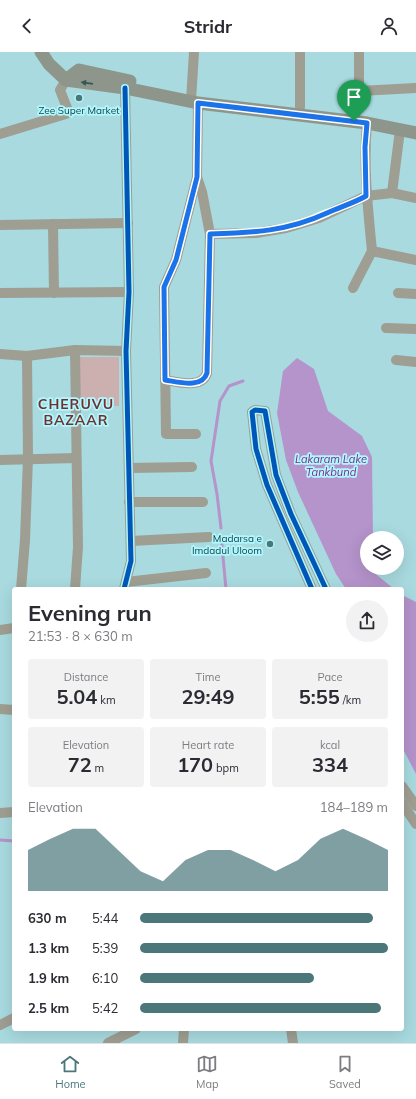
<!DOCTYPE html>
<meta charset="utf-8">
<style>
body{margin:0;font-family:Mulish,sans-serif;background:#f2f2f3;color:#2b2b33;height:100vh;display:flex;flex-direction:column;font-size:15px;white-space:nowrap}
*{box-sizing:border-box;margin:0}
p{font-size:13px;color:#7c7c81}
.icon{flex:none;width:22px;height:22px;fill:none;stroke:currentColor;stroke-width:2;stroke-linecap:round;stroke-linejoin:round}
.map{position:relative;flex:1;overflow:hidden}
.sheet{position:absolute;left:12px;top:535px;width:392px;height:444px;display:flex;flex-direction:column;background:#fff;border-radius:4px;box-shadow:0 4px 16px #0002}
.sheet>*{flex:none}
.buttons{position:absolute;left:360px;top:479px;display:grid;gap:8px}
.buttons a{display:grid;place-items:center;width:44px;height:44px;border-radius:50%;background:#fff;box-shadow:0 4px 16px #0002;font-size:20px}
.pin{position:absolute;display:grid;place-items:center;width:34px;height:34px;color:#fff;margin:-41px -17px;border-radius:50% 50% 50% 0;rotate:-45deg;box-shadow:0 0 4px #0007}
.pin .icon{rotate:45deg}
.round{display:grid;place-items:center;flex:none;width:42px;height:42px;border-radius:21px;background:#f2f2f3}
.summary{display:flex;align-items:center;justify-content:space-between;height:68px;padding:0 16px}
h1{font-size:22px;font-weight:700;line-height:30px}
.metrics{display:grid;grid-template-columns:repeat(3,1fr);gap:6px;height:68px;padding:4px 16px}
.metrics div{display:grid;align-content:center;border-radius:4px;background:#f2f2f3;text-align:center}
.metrics b{font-size:20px;font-weight:700}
.metrics small{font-size:11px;font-weight:400}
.metrics p{font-size:11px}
.chart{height:112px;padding:8px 16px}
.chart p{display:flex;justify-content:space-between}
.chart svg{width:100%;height:72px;margin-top:4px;fill:#4b777b;opacity:.7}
ul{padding:0 16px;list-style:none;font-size:13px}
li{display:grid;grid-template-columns:64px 48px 1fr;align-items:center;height:30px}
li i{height:10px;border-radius:5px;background:#4b777b}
header{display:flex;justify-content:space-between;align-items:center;height:52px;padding:0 16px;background:#fff;font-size:18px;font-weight:700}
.dock{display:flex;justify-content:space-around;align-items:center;height:56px;border-top:1px solid #e1e1e2;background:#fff;font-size:11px;color:#7c7c81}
.dock a{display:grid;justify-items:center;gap:2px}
.dock .on{color:#4b777b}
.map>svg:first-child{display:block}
.green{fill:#ccb0af}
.water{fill:#b593cb}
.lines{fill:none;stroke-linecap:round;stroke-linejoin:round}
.stream{stroke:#b593cb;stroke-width:3}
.minor{stroke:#9e9e93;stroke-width:10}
.major{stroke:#8e968b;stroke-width:13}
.cycleway-casing{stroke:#b0f8ff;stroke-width:8}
.cycleway{stroke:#0057b8;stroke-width:5}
.oneway{fill:#365656}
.route-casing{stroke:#fff;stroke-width:8}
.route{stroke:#1a73e8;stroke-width:5}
.poi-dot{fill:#4b777b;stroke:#b0f8ff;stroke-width:1.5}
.labels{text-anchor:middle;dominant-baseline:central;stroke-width:3.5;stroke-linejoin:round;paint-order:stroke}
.poi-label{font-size:10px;fill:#194145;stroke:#b0f8ff}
.water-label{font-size:11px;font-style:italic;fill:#7d2988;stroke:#b0f8ff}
.district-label{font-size:14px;font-weight:bold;letter-spacing:1px;fill:#742e2d;stroke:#b0f8ff}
</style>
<header><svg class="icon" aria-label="back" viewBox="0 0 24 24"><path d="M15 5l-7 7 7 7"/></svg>Stridr<svg class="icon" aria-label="person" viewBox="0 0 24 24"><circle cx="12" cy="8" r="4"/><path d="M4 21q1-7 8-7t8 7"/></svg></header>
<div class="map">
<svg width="416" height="991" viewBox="0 0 416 991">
<rect width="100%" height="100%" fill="#a8dadf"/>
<path class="green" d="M77,305H119V354L77,353Z"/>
<g class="water">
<path d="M297,306L314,317L328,359L362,384L372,405L373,486H367V516H372V519L394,537H346L336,522L298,440L286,408L277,361L283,319Z"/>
<path d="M402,543L416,550V722L402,695Z"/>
</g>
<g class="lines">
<g class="stream">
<path d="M221,476L217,442L211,409L220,349L229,334L243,329"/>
<path d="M221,484L226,537"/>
<path d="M0,788L14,789"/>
</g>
<g class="minor">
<path d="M359,39L416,36"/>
<path d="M191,49L194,0"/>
<path d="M300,55V0"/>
<path d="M354,69L359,39V0"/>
<path d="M367,71C363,114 368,157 372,199"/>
<path d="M0,82L69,61L60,38L66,28"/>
<path d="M392,141L400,78"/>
<path d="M53,172L54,241"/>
<path d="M0,173L128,171"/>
<path d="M210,182L256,181L286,176L319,166L366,144L392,141L416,146"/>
<path d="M353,236L372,199L416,208"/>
<path d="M0,241L129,240"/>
<path d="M398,241L416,242"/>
<path d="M386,276L416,277"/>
<path d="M0,302L27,304L75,298L126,299"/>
<path d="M396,308L416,310"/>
<path d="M165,328C179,330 202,337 207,321L210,182L202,140L197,125"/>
<path d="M196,382H166L164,235L176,208L197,125L198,51"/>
<path d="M0,408L76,406"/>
<path d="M129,416L192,415"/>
<path d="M129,450H203"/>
<path d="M131,489L209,485"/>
<path d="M126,530L206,521"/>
<path d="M21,537L25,488L28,406L27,304"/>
<path d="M75,537L78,495L75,298"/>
<path d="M124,537L131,509L126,299L129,240L125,36"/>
<path d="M312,537L267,433L256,397L252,360L255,358L265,359L276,423L291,462L326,537"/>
<path d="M0,578L14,576"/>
<path d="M0,657L14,658"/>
<path d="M402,734L416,754"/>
<path d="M402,751L416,772"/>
<path d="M0,761L14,760"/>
<path d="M0,973L14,966"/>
<path d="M291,977L293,991"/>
<path d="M108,991L136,977"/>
<path d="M183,991L184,977"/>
</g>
<g class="major">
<path d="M41,0L49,12L66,28L125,36L198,51L367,71L416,81"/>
<path d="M66,28L79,18L130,29"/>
</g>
<defs>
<g id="cycleway">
<path d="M124,537L131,509L126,299L129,240L125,36"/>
<path d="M312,537L267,433L256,397L252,360L255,358L265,359L276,423L291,462L326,537"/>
</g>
</defs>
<use href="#cycleway" class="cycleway-casing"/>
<use href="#cycleway" class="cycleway"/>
</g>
<defs><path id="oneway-solid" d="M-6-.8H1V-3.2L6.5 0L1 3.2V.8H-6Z"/></defs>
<use class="oneway" href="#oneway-solid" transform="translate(87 31) rotate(-172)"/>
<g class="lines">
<defs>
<path id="route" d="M198,51L367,71L365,95L366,144C354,151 340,155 327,161C288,179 253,181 210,182L207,321C202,337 179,330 165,328L164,235L176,208L197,125Z"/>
</defs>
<use href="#route" class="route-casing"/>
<use href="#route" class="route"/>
</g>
<g class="poi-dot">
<circle cx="79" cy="46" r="4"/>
<circle cx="270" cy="492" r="4"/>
</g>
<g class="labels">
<g class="poi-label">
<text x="79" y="58">Zee Super Market</text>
<text x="262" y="486" text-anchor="end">Madarsa e<tspan x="262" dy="12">Imdadul Uloom</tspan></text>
</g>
<g class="water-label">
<text x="331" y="407">Lakaram Lake<tspan x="331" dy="13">Tankbund</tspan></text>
</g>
<g class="district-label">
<text x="76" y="352">CHERUVU<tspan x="76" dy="16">BAZAAR</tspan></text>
</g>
</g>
</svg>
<div class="buttons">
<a><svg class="icon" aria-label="layers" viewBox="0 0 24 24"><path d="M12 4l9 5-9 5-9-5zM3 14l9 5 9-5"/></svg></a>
</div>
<div class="pin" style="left:354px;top:69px;background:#1e9e55"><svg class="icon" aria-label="arrive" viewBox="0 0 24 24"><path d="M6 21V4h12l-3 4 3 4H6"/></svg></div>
<section class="sheet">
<div class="summary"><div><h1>Evening run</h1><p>21:53 · 8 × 630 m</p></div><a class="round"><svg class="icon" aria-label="share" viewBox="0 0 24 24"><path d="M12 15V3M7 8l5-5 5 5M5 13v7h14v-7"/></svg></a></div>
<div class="metrics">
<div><p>Distance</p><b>5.04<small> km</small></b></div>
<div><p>Time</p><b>29:49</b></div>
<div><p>Pace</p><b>5:55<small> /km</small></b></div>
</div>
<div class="metrics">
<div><p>Elevation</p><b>72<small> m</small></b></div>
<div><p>Heart rate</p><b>170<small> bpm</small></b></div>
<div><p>kcal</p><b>334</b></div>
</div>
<div class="chart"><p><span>Elevation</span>184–189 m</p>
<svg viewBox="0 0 160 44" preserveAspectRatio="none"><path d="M0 44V19L10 12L20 6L30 6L40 19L50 32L60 38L70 25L80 19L90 19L100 25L110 32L120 25L130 12L140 6L150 12L160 19V44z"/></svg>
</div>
<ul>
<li><b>630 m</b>5:44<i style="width:94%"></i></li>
<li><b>1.3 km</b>5:39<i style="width:100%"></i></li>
<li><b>1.9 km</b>6:10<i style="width:70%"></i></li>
<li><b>2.5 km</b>5:42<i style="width:97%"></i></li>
</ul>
</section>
</div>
<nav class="dock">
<a class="on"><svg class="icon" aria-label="home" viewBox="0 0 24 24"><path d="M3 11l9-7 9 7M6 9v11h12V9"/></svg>Home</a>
<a><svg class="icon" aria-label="map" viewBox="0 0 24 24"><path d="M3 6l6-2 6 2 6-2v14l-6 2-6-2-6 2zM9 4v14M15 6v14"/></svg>Map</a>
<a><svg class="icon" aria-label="saved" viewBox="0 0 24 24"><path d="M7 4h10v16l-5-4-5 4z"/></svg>Saved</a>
</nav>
